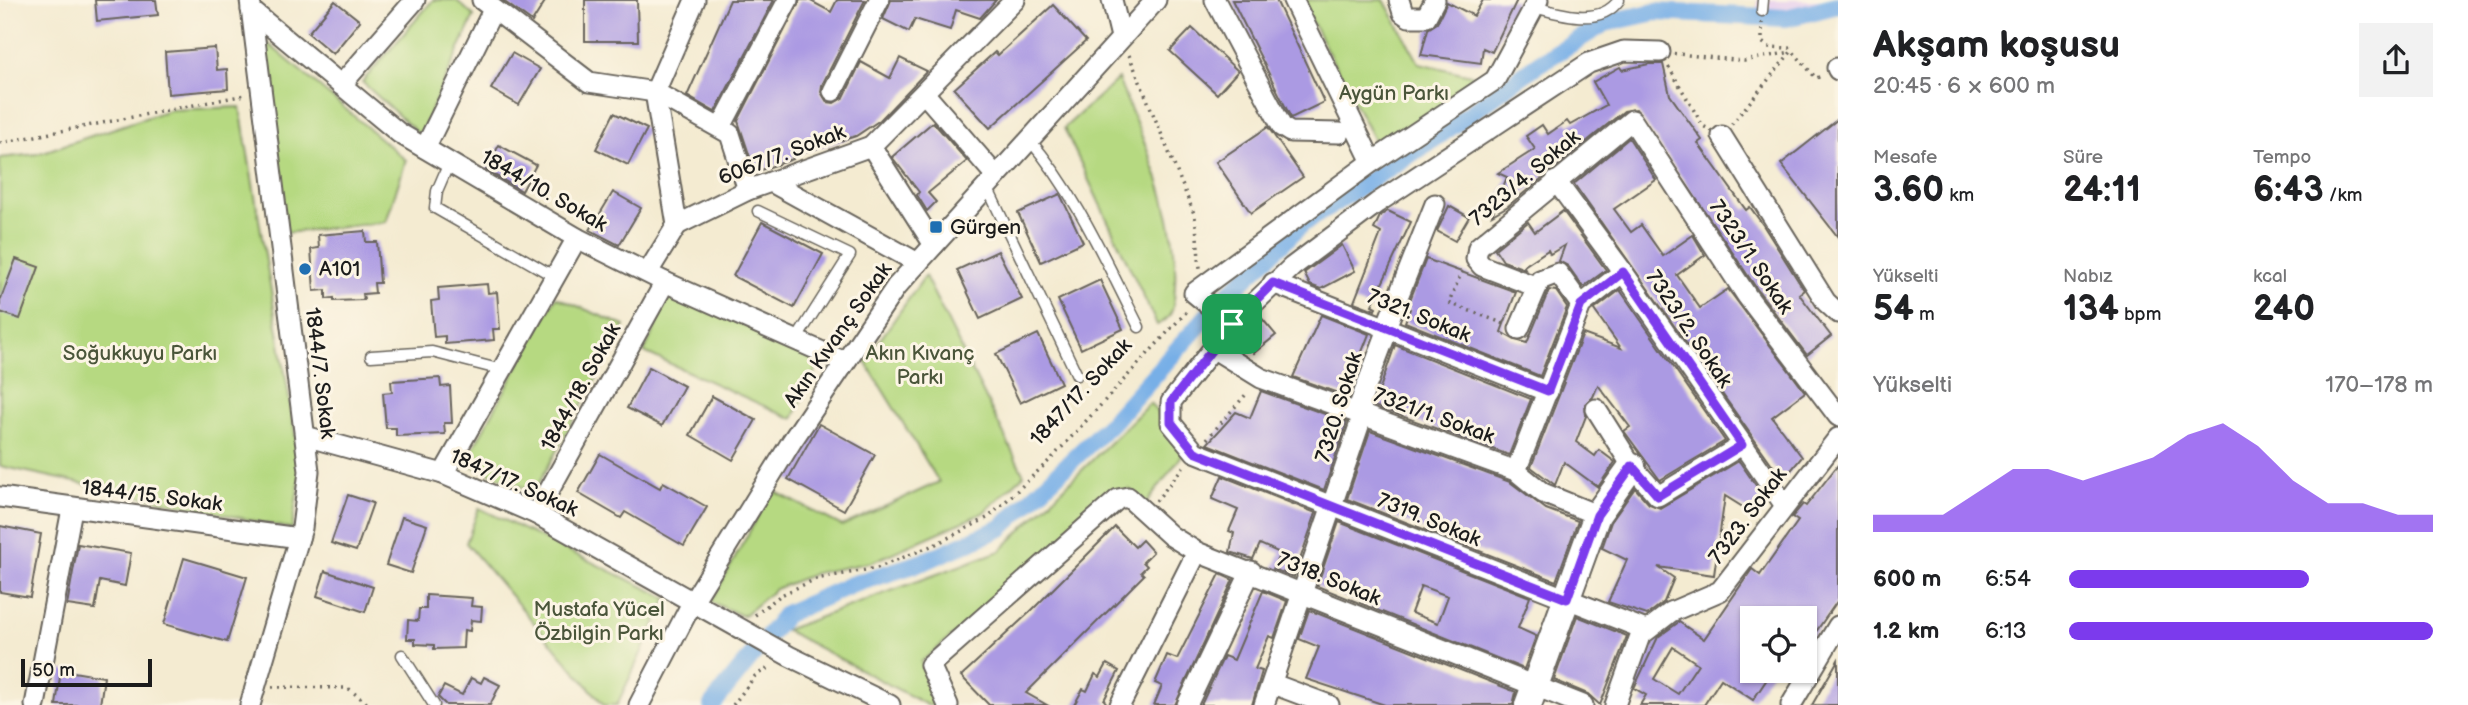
<!DOCTYPE html>
<html lang="tr">
<meta charset="utf-8">
<style>
body{margin:0;font-family:"Balsamiq Sans",sans-serif;background:#f2f2f2;color:#202124;height:100vh;display:flex;flex-direction:column;font-size:26px;white-space:nowrap}
*{box-sizing:border-box;margin:0}
p{font-size:23px;color:#757577}
.icon{flex:none;width:38px;height:38px;fill:none;stroke:currentColor;stroke-width:2;stroke-linecap:round;stroke-linejoin:round}
.map{position:relative;flex:1;overflow:hidden}
.panel{display:flex;flex-direction:column;background:#fff;width:630px}
.panel>*{flex:none}
.fabs{position:absolute;left:1740px;top:606px;display:grid;gap:14px}
.fabs a{display:grid;place-items:center;width:77px;height:77px;border-radius:0px;background:#fff;box-shadow:0 2px 5px #0004;font-size:35px}
.scale{position:absolute;left:21px;bottom:18px;width:131px;box-sizing:border-box;padding-left:7px;border:4px solid #1c1c1c;border-top:0;font-size:19px;line-height:24px;white-space:nowrap;color:#1c1c1c;-webkit-text-stroke:5px #fcf5e5;paint-order:stroke}
.pin{position:absolute;display:grid;place-items:center;width:60px;height:60px;color:#fff;margin:-30px;border-radius:14px;box-shadow:0 4px 10px #0006}
.round{display:grid;place-items:center;flex:none;width:74px;height:74px;border-radius:0px;background:#f2f2f2}
.headline{display:flex;align-items:center;justify-content:space-between;height:119px;padding:0 35px}
h1{font-size:38px;font-weight:800;line-height:52px}
.figures{display:grid;grid-template-columns:repeat(3,1fr);gap:10px;height:119px;padding:7px 35px}
.figures div{display:grid;align-content:center}
.figures b{font-size:35px;font-weight:800}
.figures small{font-size:19px;font-weight:400}
.figures p{font-size:19px}
.chart{height:196px;padding:14px 35px}
.chart p{display:flex;justify-content:space-between}
.chart svg{width:100%;height:126px;margin-top:7px;fill:#7c3aed;opacity:.7}
ul{padding:0 35px;list-style:none;font-size:23px}
li{display:grid;grid-template-columns:112px 84px 1fr;align-items:center;height:52px}
li i{height:18px;border-radius:9px;background:#7c3aed}
main{display:flex;flex:1;min-height:0}
.map>svg:first-child{display:block}
.built{fill:#e8d2ee}
.green{fill:#b6d981;stroke:#697a4e;stroke-width:2}
.lines{fill:none;stroke-linecap:round;stroke-linejoin:round}
.canal{stroke:#77afe7;stroke-width:18}
.building{fill:#ab9ae3;fill-rule:evenodd}
.lane-casing{stroke:#68645b;stroke-width:13}
.street-casing{stroke:#68645b;stroke-width:23}
.secondary-casing{stroke:#68645b;stroke-width:30}
.path{stroke:#68645b;stroke-width:3.5;stroke-dasharray:2 5;stroke-linecap:butt}
.lane{stroke:#fff;stroke-width:10}
.street{stroke:#fff;stroke-width:19}
.secondary{stroke:#fff;stroke-width:26}
.route-casing{stroke:#fff;stroke-width:14}
.route{stroke:#7c3aed;stroke-width:9}
.poi-dot{fill:#1f6fb2;stroke:#fcf5e5;stroke-width:2.5}
.labels{text-anchor:middle;dominant-baseline:central;stroke-width:6;stroke-linejoin:round;paint-order:stroke}
.park-label{font-size:21px;fill:#4a553a;stroke:#fcf5e5}
.street-label{font-size:21px;fill:#1c1c1c;stroke:#fcf5e5}
.poi-label{font-size:21px;fill:#1c1c1c;stroke:#fcf5e5;text-anchor:start}
</style>
<main>
<div class="map">
<svg width="1838" height="705" viewBox="0 0 1838 705">
<rect width="100%" height="100%" fill="#fcf5e5"/>
<filter id="ink" filterUnits="userSpaceOnUse"><feTurbulence type="fractalNoise" baseFrequency=".0143" numOctaves="2"/><feDisplacementMap in="SourceGraphic" scale="14" xChannelSelector="R" yChannelSelector="G"/><feConvolveMatrix kernelMatrix="1 2 1 2 8 2 1 2 1" color-interpolation-filters="sRGB"/></filter>
<filter id="wash" filterUnits="userSpaceOnUse"><feTurbulence type="fractalNoise" baseFrequency=".00686" numOctaves="4" result="noise"/><feDisplacementMap in="SourceGraphic" scale="28" xChannelSelector="R" yChannelSelector="G"/><feGaussianBlur stdDeviation="1.57" result="paint"/><feColorMatrix in="noise" values="0 0 0 0 0 0 0 0 0 0 0 0 0 0 0 0 0 1.4 0 .05"/><feComposite in="paint" operator="in"/></filter>
<g filter="url(#wash)">
<rect width="100%" height="100%" fill="#f4ebd1"/>
<path class="built" d="M1757,0H1834L1806,8L1757,11Z"/>
<g class="green">
<path d="M433,0H456L474,16L420,135L362,82Z"/>
<path d="M1301,0H1384L1419,63L1488,79L1379,150Z"/>
<path d="M264,40L406,160L386,222L286,233Z"/>
<path d="M1118,79C1145,146 1179,211 1175,285C1174,303 1175,318 1157,325L1064,128Z"/>
<path d="M240,107L301,468L292,529L0,466V158L37,154L169,110Z"/>
<path d="M925,276L1024,475L983,513L872,562L816,573L775,589L743,616L711,602L772,490L842,526L939,482L865,361Z"/>
<path d="M671,292L821,359L793,419L644,352Z"/>
<path d="M556,297L625,326L534,492L465,463Z"/>
<path d="M1150,403L1186,450L1146,504L1129,489L921,662L939,705H927L785,630L1000,551Z"/>
<path d="M479,508L667,598L617,705H604L466,543Z"/>
</g>
<g class="lines">
<path class="canal" d="M712,705L786,614L851,585L923,562L1001,528L1111,423L1220,302L1302,224L1440,135L1538,64L1605,23L1655,12L1786,18L1838,5"/>
</g>
<g id="blocks">
<g class="building">
<path d="M95,0H156L158,15L97,21Z"/>
<path d="M502,0H546L532,22Z"/>
<path d="M585,0H637L638,41H585Z"/>
<path d="M730,0H774L715,112L687,96Z"/>
<path d="M800,0H809L831,12L837,0H865L822,85L821,92L827,102L834,103L844,97L861,62L890,78L900,58L927,71L880,120L856,136L792,156L793,159L755,172L738,121Z"/>
<path d="M891,0H996L980,18L956,10L950,30L915,19L909,32L883,19Z"/>
<path d="M1232,0H1276L1324,102L1291,118Z"/>
<path d="M1483,0H1517L1492,52L1483,48L1481,63L1421,55L1428,29L1437,23L1447,2L1474,16Z"/>
<path d="M335,1L360,21L333,54L308,33Z"/>
<path d="M1053,5L1086,41L990,128L954,89L995,52L998,55Z"/>
<path d="M1192,28L1238,71L1217,94L1170,51Z"/>
<path d="M215,48L217,70L227,69L228,89L168,94L165,52Z"/>
<path d="M512,53L540,69L519,105L491,89Z"/>
<path d="M1649,64H1663L1670,95L1702,140L1698,143L1746,210L1750,207L1763,225L1804,290L1799,294L1831,336L1807,355L1757,289L1636,109L1624,111L1508,206L1492,215L1507,177L1498,173L1535,149L1526,136L1542,125L1548,134L1567,121L1570,125L1606,105L1593,82L1620,67L1622,70Z"/>
<path d="M614,113L647,129L628,165L596,149Z"/>
<path d="M1838,119V237L1781,164Z"/>
<path d="M933,122L967,161L928,193L936,202L927,211L917,195L919,192L892,157Z"/>
<path d="M1268,127L1303,177L1251,213L1216,162Z"/>
<path d="M1629,138L1656,180L1614,209L1631,232L1641,225L1663,256L1693,235L1705,255L1677,275L1700,308L1728,289L1805,392L1772,417L1802,457L1783,480L1574,184Z"/>
<path d="M499,145L536,165L522,191L486,170Z"/>
<path d="M613,192L641,208L619,245L590,230Z"/>
<path d="M1060,194L1083,242L1041,262L1018,213Z"/>
<path d="M1449,206L1469,217L1455,241L1437,231Z"/>
<path d="M1388,211L1411,222L1372,305L1376,307L1375,310L1354,302L1381,233L1374,229L1380,216Z"/>
<path d="M1563,211L1606,270L1583,287L1568,266L1559,261L1565,245L1550,254L1548,250L1524,266L1525,269L1503,261L1495,249L1528,222L1535,232Z"/>
<path d="M762,222L823,254L794,308L733,276Z"/>
<path d="M365,231L366,242H377L380,283H374L375,293L363,294L364,300L334,301V298L326,299V290L314,291L311,249L319,248L318,235Z"/>
<path d="M1342,245L1355,271L1321,289L1310,285L1304,273Z"/>
<path d="M998,251L1022,299L980,319L957,270Z"/>
<path d="M16,259L39,267L20,319L0,312V301Z"/>
<path d="M1426,259L1516,292L1501,332L1515,340L1527,343L1549,290L1556,291L1567,307L1540,376L1405,322L1410,309L1407,308Z"/>
<path d="M1100,280L1123,329L1081,349L1058,300Z"/>
<path d="M487,284L488,293L497,292L500,329H493L494,340L445,344V336L434,337L431,301L439,300L438,288Z"/>
<path d="M1620,290L1725,441L1660,480L1624,431L1630,427L1598,385L1593,397L1585,404L1586,416L1576,442L1595,456L1599,450L1615,462L1598,487L1564,462L1555,485L1531,467L1583,334L1621,348L1594,310Z"/>
<path d="M1259,315L1276,335L1254,353L1239,335Z"/>
<path d="M1321,315L1369,334L1356,367L1360,368L1349,397L1293,377Z"/>
<path d="M1038,334L1061,383L1020,403L996,354Z"/>
<path d="M1395,345L1531,399L1509,455L1374,406Z"/>
<path d="M649,367L684,386L662,426L627,408Z"/>
<path d="M440,378L441,387L450,386L452,423H444L445,434L396,436V428H386L383,393L392,392L391,381Z"/>
<path d="M1261,391L1347,422L1324,490L1207,444L1236,412L1250,418Z"/>
<path d="M712,396L756,420L733,460L690,435Z"/>
<path d="M819,424L875,455L844,510L788,479Z"/>
<path d="M1370,431L1510,482L1546,509L1578,521L1556,581L1347,499Z"/>
<path d="M600,454L660,488L663,482L707,507L684,546L625,512L621,518L578,493Z"/>
<path d="M1739,461L1766,500L1754,514L1725,496L1714,575L1658,567L1674,578L1664,602L1647,615L1608,602L1627,560L1602,548L1611,522L1635,488L1649,504L1660,508Z"/>
<path d="M1838,465V600L1804,649V618H1752V670H1773L1753,700L1721,679L1704,705H1640L1646,695L1634,688L1658,637L1679,622L1704,639L1752,569L1760,575L1798,521L1792,517L1803,504L1806,506ZM1673,647L1698,664L1678,694L1654,679Z"/>
<path d="M1222,476L1316,513L1294,577L1273,569L1280,553L1260,544L1253,559L1230,552L1234,533L1229,531L1238,510L1212,499Z"/>
<path d="M348,495L373,503L356,551L331,543Z"/>
<path d="M402,517L427,525L411,573L386,565Z"/>
<path d="M1339,522L1530,597L1518,628L1536,636L1524,669L1317,586ZM1421,586L1448,596L1438,623L1411,613Z"/>
<path d="M0,526L41,534L30,597L0,592Z"/>
<path d="M1115,527L1135,547L1142,540L1153,552L1143,562L1147,566L1141,572L1144,575L1026,693L1047,705H989L961,676L1030,612Z"/>
<path d="M78,544L131,553L125,586L100,581L95,609L67,605Z"/>
<path d="M184,558L247,577L227,642L164,624Z"/>
<path d="M325,571L373,587L365,612L317,596Z"/>
<path d="M1220,574L1233,580L1175,705H1154L1162,686L1155,683L1167,655L1177,659Z"/>
<path d="M1263,591L1287,601L1274,638L1269,636L1255,669L1262,671L1252,705H1201L1224,656L1234,660Z"/>
<path d="M426,595L472,598L471,606L482,607L481,621L471,620L470,631L464,630L463,648L434,649V645L415,644V639H407L408,620L418,621L419,609H426Z"/>
<path d="M1309,610L1516,692L1513,705H1385L1306,679L1319,647L1299,639Z"/>
<path d="M1577,616L1627,636L1600,705L1588,694L1554,680Z"/>
<path d="M1838,660V705H1812Z"/>
<path d="M1107,664L1119,671L1104,700L1108,705H1074L1083,689L1087,691L1095,674L1100,677Z"/>
<path d="M61,670L104,677L100,705H56Z"/>
<path d="M484,677L500,685L490,705H446L438,697L444,686L462,695L471,678L481,683Z"/>
</g>
</g>
</g>
<g filter="url(#ink)">
<use href="#blocks" fill-opacity="0" stroke="#68645b" stroke-width="2"/>
<g class="lines">
<defs>
<g id="lane">
<path d="M1534,7C1561,14 1600,27 1619,0"/>
<path d="M1762,11L1763,0"/>
<path d="M1029,139C1077,195 1106,262 1139,327"/>
<path d="M449,163L437,191L435,208L555,277"/>
<path d="M987,187L1077,375"/>
<path d="M758,211L850,255L796,340"/>
<path d="M371,356L432,352L502,370"/>
<path d="M402,655L434,705"/>
</g>
<g id="street">
<path d="M250,0L309,471L302,528L250,705"/>
<path d="M482,0L589,82L655,92L730,134L748,190"/>
<path d="M1112,0L1121,37"/>
<path d="M1215,0L1282,127L1290,132L1340,133"/>
<path d="M1293,0L1372,162"/>
<path d="M1399,0L1403,13L1409,17H1426L1435,0"/>
<path d="M251,10L399,133L577,238L665,282L845,362"/>
<path d="M1837,68L1838,70"/>
<path d="M341,85L415,0"/>
<path d="M833,91L879,0"/>
<path d="M924,93L996,176"/>
<path d="M721,127L788,0"/>
<path d="M1722,136L1826,302L1838,313"/>
<path d="M871,146L934,245"/>
<path d="M425,148L493,10"/>
<path d="M1556,181L1623,272L1784,504"/>
<path d="M771,182L918,263"/>
<path d="M677,225L748,190L871,146L1015,0"/>
<path d="M677,225L655,92L695,0"/>
<path d="M648,272L677,225"/>
<path d="M1273,283L1548,392"/>
<path d="M1537,287L1482,266L1476,259L1478,247L1632,120L1747,296L1838,416"/>
<path d="M1232,324L1194,293L1372,162L1495,80L1538,0"/>
<path d="M1519,329L1540,280L1558,273L1581,305"/>
<path d="M1214,349L1261,378L1516,471L1543,493L1597,515"/>
<path d="M1596,409L1632,466L1658,496L1742,445"/>
<path d="M305,436L443,474L536,514L789,656L890,705"/>
<path d="M1516,471L1581,305L1623,272"/>
<path d="M443,474L577,238"/>
<path d="M0,497L299,538"/>
<path d="M536,514L665,282"/>
<path d="M1646,630L1195,452L1171,423V402L1232,324L1292,267L1377,203L1589,63L1624,51L1660,52"/>
<path d="M1273,684L1329,705"/>
<path d="M35,705L72,509"/>
<path d="M639,705L692,603L792,441L896,287L1156,0"/>
<path d="M948,705L930,665L1118,499L1128,497L1171,536L1197,552L1583,705"/>
<path d="M1120,705L1197,552"/>
<path d="M1187,705L1251,571"/>
<path d="M1264,705L1363,414L1360,403L1385,337L1386,327L1435,204"/>
<path d="M1615,705L1640,636L1671,612L1720,591L1838,438"/>
<path d="M1791,705L1838,626"/>
</g>
<path id="secondary" d="M1528,705L1597,515L1632,466"/>
</defs>
<use href="#lane" class="lane-casing"/>
<use href="#street" class="street-casing"/>
<use href="#secondary" class="secondary-casing"/>
<g class="path">
<path d="M1762,22V42L1768,47L1790,48L1816,78L1822,76"/>
<path d="M1660,52L1744,61L1791,52L1722,136L1703,126Z"/>
<path d="M1129,55L1195,216L1200,268"/>
<path d="M0,143L245,95"/>
<path d="M1462,271L1449,303L1505,324"/>
<path d="M1207,439L1248,392"/>
<path d="M1156,501L1184,466"/>
<path d="M755,615L781,595L816,579L877,568L936,544L989,517L1052,458L1189,309"/>
<path d="M272,687L348,688L369,705"/>
<path d="M733,705L755,676L770,667"/>
</g>
<use href="#lane" class="lane"/>
<use href="#street" class="street"/>
<use href="#secondary" class="secondary"/>
</g>
</g>
<g class="lines" filter="url(#ink)">
<defs>
<path id="route" d="M1623,272L1742,445L1658,496L1632,466L1597,515L1567,599L1195,452L1171,422V402L1232,324L1273,283L1548,391L1581,305Z"/>
</defs>
<use href="#route" class="route-casing"/>
<use href="#route" class="route"/>
</g>
<g class="poi-dot">
<rect x="929" y="220" width="14" height="14" rx="3.5"/>
<circle cx="305" cy="269" r="7"/>
</g>
<g class="labels">
<g class="park-label">
<text x="1394" y="93">Aygün Parkı</text>
<text x="140" y="353">Soğukkuyu Parkı</text>
<text x="920" y="353">Akın Kıvanç<tspan x="920" dy="24">Parkı</tspan></text>
<text x="599" y="609">Mustafa Yücel<tspan x="599" dy="24">Özbilgin Parkı</tspan></text>
</g>
<g class="street-label">
<text transform="translate(782 155) rotate(-21)">6067/7. Sokak</text>
<text transform="translate(1525 178) rotate(-40)">7323/4. Sokak</text>
<text transform="translate(544 191) rotate(30)">1844/10. Sokak</text>
<text transform="translate(1751 257) rotate(56)">7323/1. Sokak</text>
<text transform="translate(1419 316) rotate(22)">7321. Sokak</text>
<text transform="translate(1689 329) rotate(56)">7323/2. Sokak</text>
<text transform="translate(838 335) rotate(-55)">Akın Kıvanç Sokak</text>
<text transform="translate(320 373) rotate(83)">1844/7. Sokak</text>
<text transform="translate(581 387) rotate(-61)">1844/18. Sokak</text>
<text transform="translate(1081 392) rotate(-47)">1847/17. Sokak</text>
<text transform="translate(1339 407) rotate(-73)">7320. Sokak</text>
<text transform="translate(1434 416) rotate(20)">7321/1. Sokak</text>
<text transform="translate(514 483) rotate(24)">1847/17. Sokak</text>
<text transform="translate(152 496) rotate(7)">1844/15. Sokak</text>
<text transform="translate(1748 516) rotate(-53)">7323. Sokak</text>
<text transform="translate(1429 520) rotate(22)">7319. Sokak</text>
<text transform="translate(1329 579) rotate(22)">7318. Sokak</text>
</g>
<g class="poi-label">
<text x="950" y="227">Gürgen</text>
<text x="319" y="269">A101</text>
</g>
</g>
</svg>
<div class="fabs">
<a><svg class="icon" aria-label="locate" viewBox="0 0 24 24"><circle cx="12" cy="12" r="6"/><path d="M12 2v4M12 18v4M2 12h4M18 12h4"/></svg></a>
</div>
<div class="scale">50 m</div>
<div class="pin" style="left:1232px;top:324px;background:#1e9e55"><svg class="icon" aria-label="arrive" viewBox="0 0 24 24"><path d="M6 21V4h12l-3 4 3 4H6"/></svg></div>
</div>
<section class="panel">
<div class="headline"><div><h1>Akşam koşusu</h1><p>20:45 · 6 × 600 m</p></div><a class="round"><svg class="icon" aria-label="share" viewBox="0 0 24 24"><path d="M12 15V3M7 8l5-5 5 5M5 13v7h14v-7"/></svg></a></div>
<div class="figures">
<div><p>Mesafe</p><b>3.60<small> km</small></b></div>
<div><p>Süre</p><b>24:11</b></div>
<div><p>Tempo</p><b>6:43<small> /km</small></b></div>
</div>
<div class="figures">
<div><p>Yükselti</p><b>54<small> m</small></b></div>
<div><p>Nabız</p><b>134<small> bpm</small></b></div>
<div><p>kcal</p><b>240</b></div>
</div>
<div class="chart"><p><span>Yükselti</span>170–178 m</p>
<svg viewBox="0 0 160 44" preserveAspectRatio="none"><path d="M0 44V38L10 38L20 38L30 30L40 22L50 22L60 26L70 22L80 18L90 10L100 6L110 14L120 26L130 34L140 34L150 38L160 38V44z"/></svg>
</div>
<ul>
<li><b>600 m</b>6:54<i style="width:66%"></i></li>
<li><b>1.2 km</b>6:13<i style="width:100%"></i></li>
</ul>
</section>
</main>
